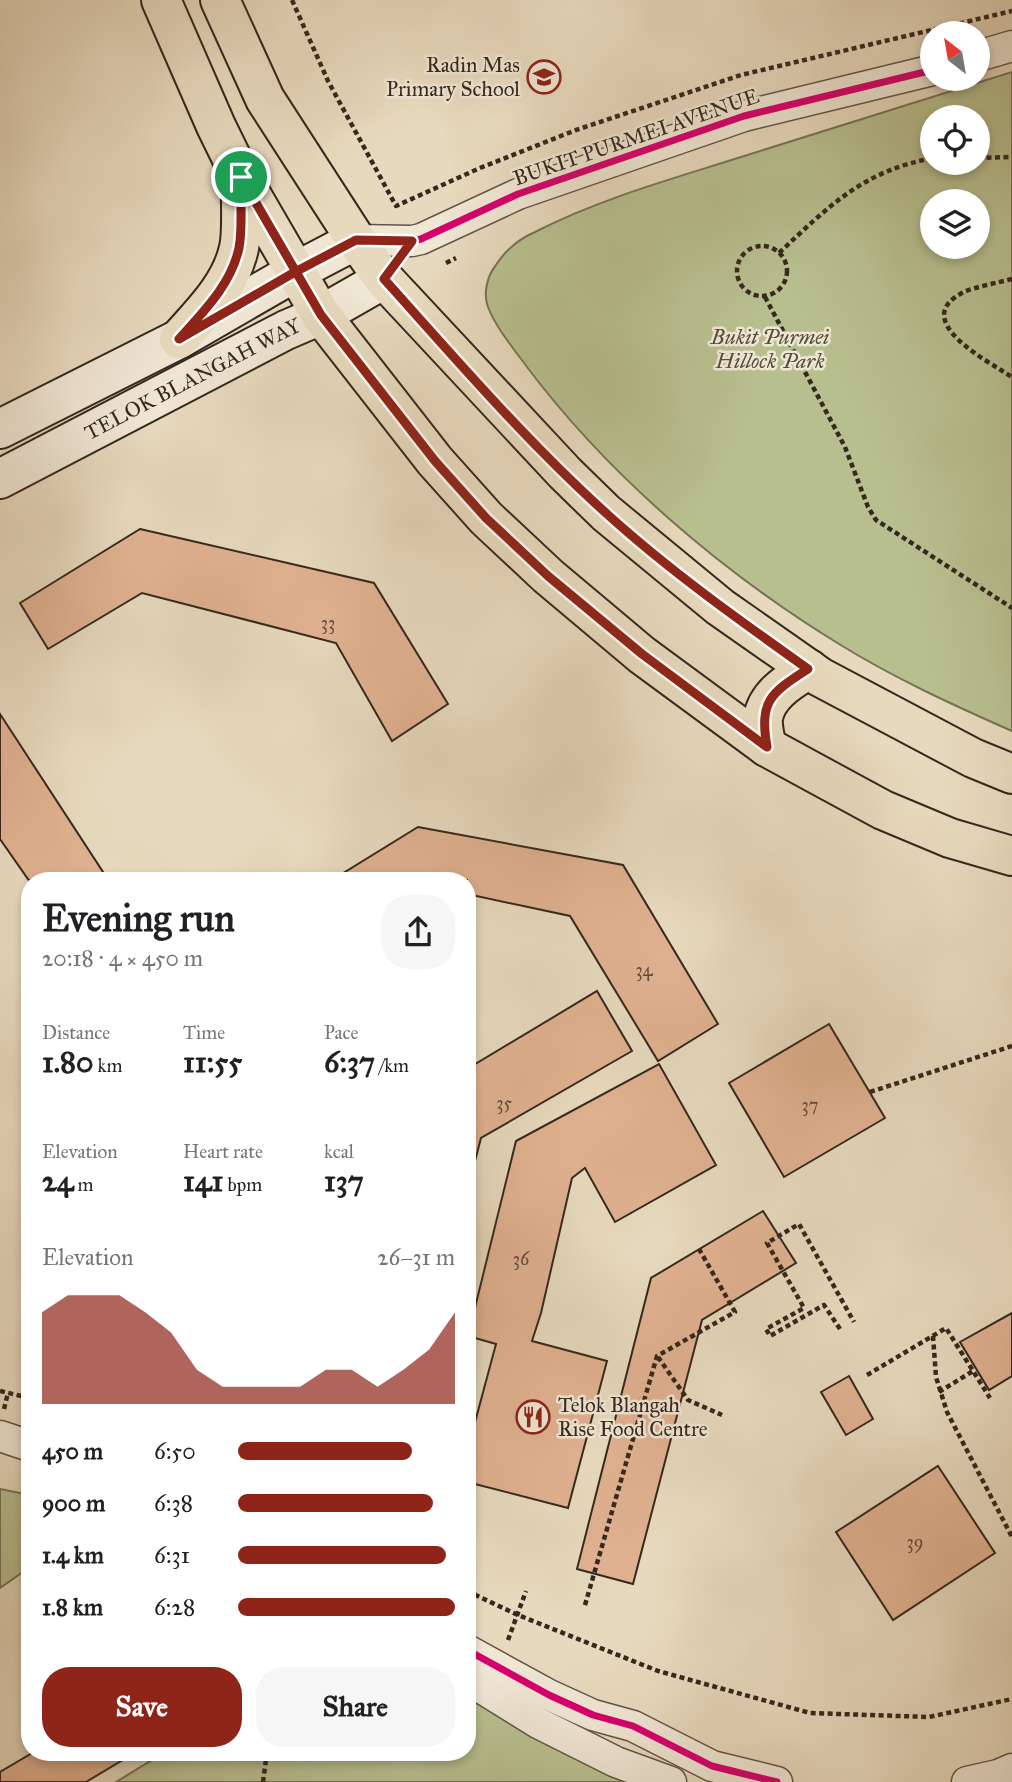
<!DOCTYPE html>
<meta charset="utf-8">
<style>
body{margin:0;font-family:"IM FELL Great Primer",serif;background:#f6f6f6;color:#202124;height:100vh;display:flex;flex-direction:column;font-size:26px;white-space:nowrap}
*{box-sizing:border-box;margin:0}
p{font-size:23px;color:#757577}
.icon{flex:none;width:38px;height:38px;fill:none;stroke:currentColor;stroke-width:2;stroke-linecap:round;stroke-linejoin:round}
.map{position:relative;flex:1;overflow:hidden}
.sheet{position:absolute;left:21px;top:872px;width:455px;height:889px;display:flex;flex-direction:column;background:#fff;border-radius:28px;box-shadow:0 4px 10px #0003}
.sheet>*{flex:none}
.needle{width:46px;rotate:329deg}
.buttons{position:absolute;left:920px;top:21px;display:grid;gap:14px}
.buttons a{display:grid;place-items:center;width:70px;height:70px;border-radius:50%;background:#fff;box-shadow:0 4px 10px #0003;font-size:35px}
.pin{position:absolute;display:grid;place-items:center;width:60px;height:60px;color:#fff;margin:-30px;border:4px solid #fff;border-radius:50%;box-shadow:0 2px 7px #0007}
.round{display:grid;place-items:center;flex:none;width:74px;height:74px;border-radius:28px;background:#f6f6f6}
.head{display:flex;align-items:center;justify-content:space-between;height:119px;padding:0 21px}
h1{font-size:38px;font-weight:700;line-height:52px}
.stats{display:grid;grid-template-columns:repeat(3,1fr);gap:10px;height:119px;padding:7px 21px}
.stats div{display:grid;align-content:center}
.stats b{font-size:30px;font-weight:700}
.stats small{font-size:19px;font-weight:400}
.stats p{font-size:19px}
.chart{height:196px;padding:14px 21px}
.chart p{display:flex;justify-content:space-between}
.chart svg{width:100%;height:126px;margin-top:7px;fill:#8f2418;opacity:.7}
.primary-button{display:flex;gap:14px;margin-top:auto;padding:14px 21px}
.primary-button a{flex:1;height:80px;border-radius:28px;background:#8f2418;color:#fff;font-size:28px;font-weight:700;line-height:80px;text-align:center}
.primary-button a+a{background:#f6f6f6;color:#202124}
ul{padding:0 21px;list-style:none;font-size:23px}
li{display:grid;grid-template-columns:112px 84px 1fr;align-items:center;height:52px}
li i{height:18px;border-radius:9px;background:#8f2418}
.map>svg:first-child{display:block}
.green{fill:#b8bf8f;stroke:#767456;stroke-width:2;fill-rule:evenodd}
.building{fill:#e0b190;stroke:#35281e;stroke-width:2}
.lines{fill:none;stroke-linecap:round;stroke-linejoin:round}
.minor-casing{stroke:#625446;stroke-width:33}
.secondary-casing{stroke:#35281e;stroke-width:42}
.primary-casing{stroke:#35281e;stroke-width:42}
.path{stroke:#35281e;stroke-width:4.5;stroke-dasharray:5 3.5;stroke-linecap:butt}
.minor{stroke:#efe6d4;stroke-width:30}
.secondary{stroke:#efe6d4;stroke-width:38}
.primary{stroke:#e7d9bd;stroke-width:38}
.cycleway-casing{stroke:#efe6d4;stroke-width:11}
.cycleway{stroke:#d6006c;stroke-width:7}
.route-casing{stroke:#fff;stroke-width:14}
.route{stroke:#8f2418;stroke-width:9}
.labels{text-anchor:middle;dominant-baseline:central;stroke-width:5;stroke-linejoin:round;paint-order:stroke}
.number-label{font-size:18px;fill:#604a3a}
.poi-label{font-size:21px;fill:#35281e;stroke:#efe6d4;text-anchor:end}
.street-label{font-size:21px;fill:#35281e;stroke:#efe6d4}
.park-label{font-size:21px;font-style:italic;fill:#564e3a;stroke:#efe6d4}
</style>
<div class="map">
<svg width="1012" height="1782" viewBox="0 0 1012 1782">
<rect width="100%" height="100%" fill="#e7d9bd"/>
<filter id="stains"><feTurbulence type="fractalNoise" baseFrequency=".00286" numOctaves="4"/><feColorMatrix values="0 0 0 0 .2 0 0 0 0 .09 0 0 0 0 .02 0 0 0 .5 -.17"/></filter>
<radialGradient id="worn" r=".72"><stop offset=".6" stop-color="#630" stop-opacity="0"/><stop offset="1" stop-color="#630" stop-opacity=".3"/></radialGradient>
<g class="green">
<path d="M1012,72V731C953,705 894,678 839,644C723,573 609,476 527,367C514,349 496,328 488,307C483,294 487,276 496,265C505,251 519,239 535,232C599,199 672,179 741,157C831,129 922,100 1012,72ZM978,117V163H933V117ZM933,201H978V247H933Z"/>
<path d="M0,1489L30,1495V1567L0,1588Z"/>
<path d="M467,1698L634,1782H116L165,1752H467Z"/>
</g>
<g class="building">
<path d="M140,529L374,583L448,704L392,741L336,643L142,593L48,649L20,603Z"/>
<path d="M0,714L105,875L97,880H30V882L0,839Z"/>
<path d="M418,827L623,865L718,1024L658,1061L570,916L467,894V880H332Z"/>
<path d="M597,991L632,1051L481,1138L467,1192V1069Z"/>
<path d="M829,1024L885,1118L784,1177L729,1083Z"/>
<path d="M659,1064L716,1165L615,1222L585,1168L572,1178L541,1313L532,1341L607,1361L568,1508L467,1482V1452L496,1344L468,1336L516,1141Z"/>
<path d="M763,1211L796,1263L702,1320L633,1584L577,1569L651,1278Z"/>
<path d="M1012,1313V1376L989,1390L960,1342Z"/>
<path d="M849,1376L873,1419L846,1435L821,1392Z"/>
<path d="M938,1466L995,1553L893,1620L836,1532Z"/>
<path d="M34,1752H136L86,1782H0V1772Z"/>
</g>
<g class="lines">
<defs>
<g id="minor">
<path d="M978,56L1012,46"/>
<path d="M356,240L412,241L421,239L518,194L744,116L933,70"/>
<path d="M0,1436L30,1446"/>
<path d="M467,1650L549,1695L593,1715L633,1726L712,1766L777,1782"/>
<path d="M467,1679L538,1723L616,1762L671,1782"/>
<path d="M967,1782L998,1775L1012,1769"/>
</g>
<g id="secondary">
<path d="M0,429L179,339L295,272L356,240"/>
<path id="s1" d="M0,479L286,330L321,315L384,279"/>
</g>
<g id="primary">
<path d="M161,0L216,126L241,177L321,315L435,461L486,518L548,576L642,655L767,747L883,810L950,838L1012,856"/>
<path d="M220,0L265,99L356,240L384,279L565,473L606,513L720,607L820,677L973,758L1012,774"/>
<path d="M179,339C203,312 231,285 239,248C243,230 240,197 241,177"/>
<path d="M767,747C765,738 762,727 763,718C767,694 790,681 809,669"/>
</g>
</defs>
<use href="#minor" class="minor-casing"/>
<use href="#secondary" class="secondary-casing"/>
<use href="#primary" class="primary-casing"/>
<g class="path">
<path d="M292,0L328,81L396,206L480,168L576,130L741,75L1012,11"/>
<path d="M978,158L1012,157"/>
<circle cx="762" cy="271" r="25"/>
<path d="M779,253C829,206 863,171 933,158"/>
<path d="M446,263L456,258"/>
<path d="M1012,279C997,283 978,286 964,292C907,320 988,361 1012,377"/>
<path d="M765,297L845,447L868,507L876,520L1012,608"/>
<path d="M870,1092L1012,1046"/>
<path d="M840,1329L824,1305L770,1336L766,1329L804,1308L767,1243L799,1224L854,1322"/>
<path d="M933,1336L936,1377L947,1412L1012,1537"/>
<path d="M658,1357L688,1400L722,1415"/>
<path d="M867,1375L946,1328L990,1398"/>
<path d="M0,1391L30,1398"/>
<path d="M939,1392L973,1371"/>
<path d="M4,1409L8,1393"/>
<path d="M467,1591L518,1615L658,1671L810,1713L929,1717L1012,1699"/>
<path d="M585,1605L657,1356L735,1312L699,1249"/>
<path d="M508,1640L526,1591"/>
<path d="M263,1782L267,1752"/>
</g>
<use href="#minor" class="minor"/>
<use href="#secondary" class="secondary"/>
<use href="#primary" class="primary"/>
<defs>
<g id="cycleway">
<path d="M356,240L412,241L421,239L518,194L744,116L933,70"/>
<path d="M467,1650L549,1695L593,1715L633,1726L712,1766L777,1782"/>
</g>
</defs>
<use href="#cycleway" class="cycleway-casing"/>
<use href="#cycleway" class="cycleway"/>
</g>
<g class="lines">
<defs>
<path id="route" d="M241,177L321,315L435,461L486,518L548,576L642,654L767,747C759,700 771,693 808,669C739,620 670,571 607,514C527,442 456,359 384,279L412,241L356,240L295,272L179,339C203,312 231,285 239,248C243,229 240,197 241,177"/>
</defs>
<use href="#route" class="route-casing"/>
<use href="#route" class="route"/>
</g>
<defs>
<symbol id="school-ring" viewBox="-11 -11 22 22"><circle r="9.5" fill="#efe6d4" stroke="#8f2418" stroke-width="1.5"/><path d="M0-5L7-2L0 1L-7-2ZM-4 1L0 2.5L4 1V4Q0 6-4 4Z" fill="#8f2418"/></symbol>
<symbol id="restaurant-ring" viewBox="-11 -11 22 22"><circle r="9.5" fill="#efe6d4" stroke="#8f2418" stroke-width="1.5"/><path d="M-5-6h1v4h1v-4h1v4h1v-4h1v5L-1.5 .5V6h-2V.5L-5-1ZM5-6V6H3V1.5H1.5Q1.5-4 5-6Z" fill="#8f2418"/></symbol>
</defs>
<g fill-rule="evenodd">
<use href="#school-ring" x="525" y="58" width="38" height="38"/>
<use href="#restaurant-ring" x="514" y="1398" width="38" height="38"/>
</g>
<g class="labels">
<g class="number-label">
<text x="328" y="623">33</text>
<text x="644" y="970">34</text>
<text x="504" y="1103">35</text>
<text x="810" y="1105">37</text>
<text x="521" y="1259">36</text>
<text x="915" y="1542">39</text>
</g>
<g class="poi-label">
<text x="520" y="65">Radin Mas<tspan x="520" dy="24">Primary School</tspan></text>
<text x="558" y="1405" text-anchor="start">Telok Blangah<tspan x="558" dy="24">Rise Food Centre</tspan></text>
</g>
<g class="street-label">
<text transform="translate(636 137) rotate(-19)">BUKIT PURMEI AVENUE</text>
<text stroke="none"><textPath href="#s1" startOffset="217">TELOK BLANGAH WAY</textPath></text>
</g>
<g class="park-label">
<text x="770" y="337">Bukit Purmei<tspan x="770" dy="24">Hillock Park</tspan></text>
</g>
</g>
<rect width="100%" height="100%" filter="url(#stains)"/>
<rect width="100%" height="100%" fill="url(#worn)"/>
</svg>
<div class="buttons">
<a><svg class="needle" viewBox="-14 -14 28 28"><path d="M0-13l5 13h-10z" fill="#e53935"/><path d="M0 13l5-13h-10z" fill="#757577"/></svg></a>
<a><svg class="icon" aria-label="locate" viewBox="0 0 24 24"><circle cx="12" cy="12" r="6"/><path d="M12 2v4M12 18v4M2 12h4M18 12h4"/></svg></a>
<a><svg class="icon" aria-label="layers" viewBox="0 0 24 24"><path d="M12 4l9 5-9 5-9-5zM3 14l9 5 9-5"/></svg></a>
</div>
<div class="pin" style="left:241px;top:177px;background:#1e9e55"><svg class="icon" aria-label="arrive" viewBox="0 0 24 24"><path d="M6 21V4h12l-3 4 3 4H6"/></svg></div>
<section class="sheet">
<div class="head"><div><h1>Evening run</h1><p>20:18 · 4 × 450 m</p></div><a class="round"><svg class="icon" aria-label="share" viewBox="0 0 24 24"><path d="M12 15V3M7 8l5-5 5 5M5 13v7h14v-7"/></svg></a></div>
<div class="stats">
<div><p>Distance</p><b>1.80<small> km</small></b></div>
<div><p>Time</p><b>11:55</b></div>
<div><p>Pace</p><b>6:37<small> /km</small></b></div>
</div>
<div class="stats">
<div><p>Elevation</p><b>24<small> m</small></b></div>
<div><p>Heart rate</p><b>141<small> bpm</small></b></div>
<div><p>kcal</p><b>137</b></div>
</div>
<div class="chart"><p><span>Elevation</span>26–31 m</p>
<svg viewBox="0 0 160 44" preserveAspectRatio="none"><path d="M0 44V12L10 6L20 6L30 6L40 12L50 19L60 32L70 38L80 38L90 38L100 38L110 32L120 32L130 38L140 32L150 25L160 12V44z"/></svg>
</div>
<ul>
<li><b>450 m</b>6:50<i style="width:80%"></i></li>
<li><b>900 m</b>6:38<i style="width:90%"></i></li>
<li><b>1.4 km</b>6:31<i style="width:96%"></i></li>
<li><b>1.8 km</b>6:28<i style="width:100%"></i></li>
</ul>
<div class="primary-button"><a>Save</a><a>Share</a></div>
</section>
</div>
